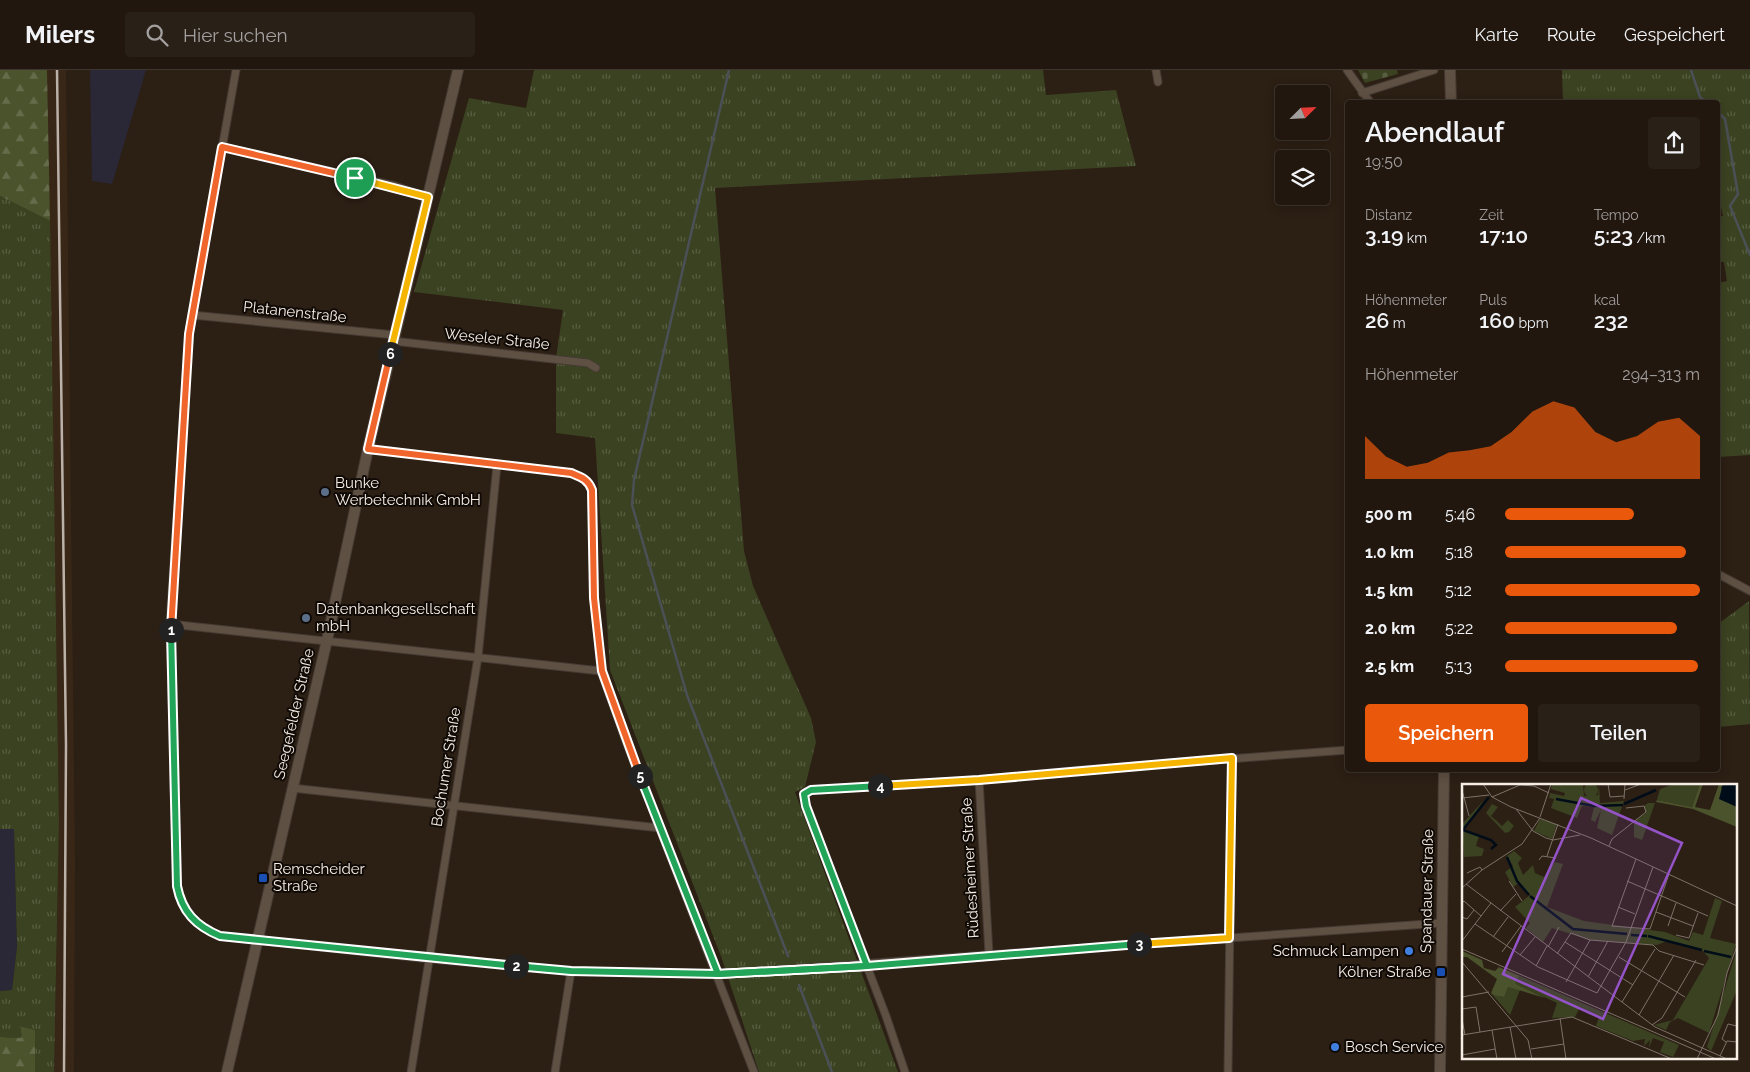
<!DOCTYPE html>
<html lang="de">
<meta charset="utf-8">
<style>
body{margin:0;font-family:Raleway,sans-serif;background:#292018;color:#f1f3f6;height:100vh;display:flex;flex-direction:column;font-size:19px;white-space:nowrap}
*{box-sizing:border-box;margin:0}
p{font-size:16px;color:#a29f9e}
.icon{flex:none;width:28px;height:28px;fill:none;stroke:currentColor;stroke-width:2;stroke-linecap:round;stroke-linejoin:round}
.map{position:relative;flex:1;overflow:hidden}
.panel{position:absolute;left:1345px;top:30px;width:375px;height:672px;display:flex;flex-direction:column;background:#21170f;border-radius:5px;box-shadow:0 2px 12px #0003,0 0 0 1px #3e362f}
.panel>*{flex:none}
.needle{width:32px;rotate:66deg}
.fabs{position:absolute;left:1275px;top:15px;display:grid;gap:10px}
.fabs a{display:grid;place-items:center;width:55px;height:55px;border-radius:5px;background:#21170f;box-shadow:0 2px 12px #0003,0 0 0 1px #3e362f;font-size:25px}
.pin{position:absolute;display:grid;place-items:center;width:42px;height:42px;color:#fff;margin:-21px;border:2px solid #fff;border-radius:50%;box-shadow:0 1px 5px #0007}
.km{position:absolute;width:25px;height:25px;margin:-12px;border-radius:50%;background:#222;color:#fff;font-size:14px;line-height:25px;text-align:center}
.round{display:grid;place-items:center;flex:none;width:52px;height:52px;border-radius:5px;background:#292018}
.overview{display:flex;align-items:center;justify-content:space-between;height:85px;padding:0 20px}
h1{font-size:28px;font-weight:600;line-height:38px}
.figures{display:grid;grid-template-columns:repeat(3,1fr);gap:8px;height:85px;padding:5px 20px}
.figures div{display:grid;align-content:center}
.figures b{font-size:21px;font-weight:600}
.figures small{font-size:14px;font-weight:400}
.figures p{font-size:14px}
.chart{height:140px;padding:10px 20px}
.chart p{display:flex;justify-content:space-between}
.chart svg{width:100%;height:90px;margin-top:5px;fill:#ea580c;opacity:.7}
.button{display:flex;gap:10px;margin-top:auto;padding:10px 20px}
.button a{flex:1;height:58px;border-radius:5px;background:#ea580c;color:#fff;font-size:20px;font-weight:600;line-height:58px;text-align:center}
.button a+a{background:#292018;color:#f1f3f6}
ul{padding:0 20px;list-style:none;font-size:16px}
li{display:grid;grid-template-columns:80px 60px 1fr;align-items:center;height:38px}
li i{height:12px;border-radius:6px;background:#ea580c}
header{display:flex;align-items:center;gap:30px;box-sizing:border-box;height:70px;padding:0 25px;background:#21170f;border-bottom:1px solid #3e362f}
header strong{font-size:24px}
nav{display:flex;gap:28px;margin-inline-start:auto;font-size:18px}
.search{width:350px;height:45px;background:#292018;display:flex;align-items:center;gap:12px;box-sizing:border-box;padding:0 18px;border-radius:5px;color:#a29f9e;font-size:19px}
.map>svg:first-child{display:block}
.commercial{fill:#2a2737}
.built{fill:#382716}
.grass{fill:url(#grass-tufts)}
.forest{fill:url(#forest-firs)}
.cemetery{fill:url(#cemetery-stones)}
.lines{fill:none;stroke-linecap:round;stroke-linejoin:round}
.stream{stroke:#4a5056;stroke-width:2.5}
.street-casing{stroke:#463b34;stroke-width:9}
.secondary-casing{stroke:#463b34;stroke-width:12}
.street{stroke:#5e5042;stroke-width:7}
.secondary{stroke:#5e5042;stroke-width:10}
.rail{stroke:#bbb1a8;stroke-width:2.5}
.split-1-casing{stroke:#fff;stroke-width:10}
.split-2-casing{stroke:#fff;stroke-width:10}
.split-3-casing{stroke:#fff;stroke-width:10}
.split-4-casing{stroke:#fff;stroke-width:10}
.split-5-casing{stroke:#fff;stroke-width:10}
.split-6-casing{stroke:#fff;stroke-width:10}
.split-7-casing{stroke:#fff;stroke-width:10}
.split-1{stroke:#f0652b;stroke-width:6}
.split-2{stroke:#22a559;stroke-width:6}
.split-3{stroke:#22a559;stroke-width:6}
.split-4{stroke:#f5b400;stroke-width:6}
.split-5{stroke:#22a559;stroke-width:6}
.split-6{stroke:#f0652b;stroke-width:6}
.split-7{stroke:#f5b400;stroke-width:6}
.service-dot{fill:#5c6f8a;stroke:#100a06;stroke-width:2}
.transit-dot{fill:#1a4fb4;stroke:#100a06;stroke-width:2}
.shop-dot{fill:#3f7fe0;stroke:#100a06;stroke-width:2}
.labels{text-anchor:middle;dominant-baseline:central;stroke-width:4;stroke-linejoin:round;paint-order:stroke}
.street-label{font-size:15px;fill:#f7eee6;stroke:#100a06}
.poi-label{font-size:15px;fill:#f7eee6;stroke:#100a06;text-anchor:start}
.inset-river{fill:none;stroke:#000d18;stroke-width:2.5}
.inset-road{fill:none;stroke:#7d7268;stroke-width:1}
.view{fill:#9453c7;fill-opacity:0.15;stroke:#9453c7;stroke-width:2.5}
.inset-edge{fill:none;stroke:#f7eee6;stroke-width:2.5}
</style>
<header>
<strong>Milers</strong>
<div class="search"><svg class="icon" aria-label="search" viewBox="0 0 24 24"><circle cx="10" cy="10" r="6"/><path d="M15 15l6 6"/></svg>Hier suchen</div>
<nav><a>Karte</a><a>Route</a><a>Gespeichert</a></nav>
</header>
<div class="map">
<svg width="1750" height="1002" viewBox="0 0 1750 1002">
<defs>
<pattern id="grass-tufts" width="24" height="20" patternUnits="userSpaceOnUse" patternTransform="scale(1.25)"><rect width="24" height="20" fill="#3b4221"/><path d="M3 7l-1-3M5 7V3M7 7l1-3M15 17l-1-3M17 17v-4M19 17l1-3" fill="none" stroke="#585e41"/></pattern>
<pattern id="forest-firs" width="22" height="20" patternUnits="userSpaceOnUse" patternTransform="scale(1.25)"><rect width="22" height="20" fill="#4b532c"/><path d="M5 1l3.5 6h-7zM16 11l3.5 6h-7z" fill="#666c4b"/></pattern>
<pattern id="cemetery-stones" width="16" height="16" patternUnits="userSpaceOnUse" patternTransform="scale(1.25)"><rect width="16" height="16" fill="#3b4221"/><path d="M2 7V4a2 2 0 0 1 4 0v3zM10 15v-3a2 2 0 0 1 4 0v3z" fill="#585e41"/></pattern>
</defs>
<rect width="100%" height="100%" fill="#2c1f14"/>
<g class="commercial">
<path d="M90,0H146L112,114L92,111Z"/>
<path d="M0,759H14L17,877L12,920L0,921Z"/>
</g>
<path class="built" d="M47,0H66L75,790L74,1002H54L59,753Z"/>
<g class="grass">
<path d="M534,0H1043L1046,25L1116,20L1136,96L715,118L744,481L753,516L811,648L816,672L805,717L795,722L898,1002H759L722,889L610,600L595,368L556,363V288L563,240L414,222L469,28L526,38Z"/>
<path d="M1562,0H1750V385L1718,387V213L1727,211L1724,192H1718V147L1723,146L1718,124V32H1563Z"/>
<path d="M0,126L50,151L59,753L54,1002H35V960L20,956L22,968L0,967V921L12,920L17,877L14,759H0Z"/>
<path d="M1749,531L1750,654L1718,657V554Z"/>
</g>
<g class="forest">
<path d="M0,0H47L50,151L0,126Z"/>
<path d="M20,956L35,960V1002H0V967L22,968Z"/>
</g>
<path class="cemetery" d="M1358,0H1397L1398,4L1365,13Z"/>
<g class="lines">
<g class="stream">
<path d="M729,0L634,410L632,435L687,625L788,886"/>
<path d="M1691,0L1700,27L1706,32"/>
<path d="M1718,42L1725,49L1738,124L1730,136L1750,185"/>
<path d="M799,915L832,1002"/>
</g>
<defs>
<g id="street">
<path d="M236,0L189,264L170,554L177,816C182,842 196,857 220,866L430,889L571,901L718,904L1441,853"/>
<path d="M1156,0L1158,12"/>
<path d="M1347,0L1370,32"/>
<path d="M1362,23L1434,0"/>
<path d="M222,77L395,116L427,127"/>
<path d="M192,245L395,265"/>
<path d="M393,271L588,293L596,298"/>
<path d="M368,379L571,403C581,407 588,409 592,420L594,528L601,601L627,674L754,1002"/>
<path d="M1718,504L1750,521"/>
<path d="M170,554L601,601"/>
<path d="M979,710L989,884"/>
<path d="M292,718L660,758"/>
<path d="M411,1002L478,587L497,395"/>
<path d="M555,1002L571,901"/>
<path d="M905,1002L886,946L806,737L804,724L811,720L979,710L1081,700L1348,680"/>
<path d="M1228,1002L1232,688"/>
</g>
<g id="secondary">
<path d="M1450,0L1451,32"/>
<path d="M227,1002L327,570L368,379L458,0"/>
<path d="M1440,1002L1444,700"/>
</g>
</defs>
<use href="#street" class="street-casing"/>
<use href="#secondary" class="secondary-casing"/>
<use href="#street" class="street"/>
<use href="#secondary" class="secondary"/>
<path class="rail" d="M57,0L66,675L64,1002"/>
</g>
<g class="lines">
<defs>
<path id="split-1" d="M171,560L189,264L222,77L355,108"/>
<path id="split-2" d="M171,560L177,816C182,842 196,856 220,866L516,896"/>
<path id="split-3" d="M516,896L571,901L718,904L867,896L1139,874"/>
<path id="split-4" d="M880,716L979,710L1232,688L1229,868L1139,874"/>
<path id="split-5" d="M640,706L718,904L867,896L806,736L804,724L811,720L880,716"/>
<path id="split-6" d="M390,284L368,379L571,403C581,407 588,409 592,420L594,528L602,601L640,706"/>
<path id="split-7" d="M355,108L428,127L390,284"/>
</defs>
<use href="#split-1" class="split-1-casing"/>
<use href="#split-2" class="split-2-casing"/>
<use href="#split-3" class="split-3-casing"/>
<use href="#split-4" class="split-4-casing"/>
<use href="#split-5" class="split-5-casing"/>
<use href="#split-6" class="split-6-casing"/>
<use href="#split-7" class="split-7-casing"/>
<use href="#split-1" class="split-1"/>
<use href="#split-2" class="split-2"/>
<use href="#split-3" class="split-3"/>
<use href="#split-4" class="split-4"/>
<use href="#split-5" class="split-5"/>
<use href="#split-6" class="split-6"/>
<use href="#split-7" class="split-7"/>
</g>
<g class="service-dot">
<circle cx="325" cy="422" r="5"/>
<circle cx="306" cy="548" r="5"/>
</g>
<g class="transit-dot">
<rect x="258" y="803" width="10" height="10" rx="2.5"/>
<rect x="1436" y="897" width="10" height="10" rx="2.5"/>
</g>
<g class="shop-dot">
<circle cx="1409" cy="881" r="5"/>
<circle cx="1335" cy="977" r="5"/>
</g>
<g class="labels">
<g class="street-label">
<text transform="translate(295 242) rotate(6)">Platanenstraße</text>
<text transform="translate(497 269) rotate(6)">Weseler Straße</text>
<text transform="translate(294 644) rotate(-77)">Seegefelder Straße</text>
<text transform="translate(446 697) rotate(-81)">Bochumer Straße</text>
<text transform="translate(970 798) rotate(-93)">Rüdesheimer Straße</text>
<text transform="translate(1427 821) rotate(-89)">Spandauer Straße</text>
</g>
<g class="poi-label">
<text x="335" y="413">Bunke<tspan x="335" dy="17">Werbetechnik GmbH</tspan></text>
<text x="316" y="539">Datenbankgesellschaft<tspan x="316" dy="17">mbH</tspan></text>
<text x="273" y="799">Remscheider<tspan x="273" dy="17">Straße</tspan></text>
<text x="1399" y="881" text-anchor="end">Schmuck Lampen</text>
<text x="1431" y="902" text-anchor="end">Kölner Straße</text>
<text x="1345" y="977">Bosch Service</text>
</g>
</g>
<g transform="translate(1462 714)">
<rect width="275" height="275" fill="#2c1f14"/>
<path d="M90,0H121L122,12L136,11L137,0L138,19L162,17L150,51L135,44L139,26L133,38L129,36L132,23L120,22L115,34L89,24L92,15L87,14L88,9L102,12L103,9L89,5ZM212,0H238L230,23L195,16L198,5ZM22,16L1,46L17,52L14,62L22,65L20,72L2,73L0,40ZM186,19H193L180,56L172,53V38L184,29L182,22ZM30,20L36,23L29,32L35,37L42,29L35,37L40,42L46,36L52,42L47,48L43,49L24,29ZM52,67L60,74L56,79L61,91L71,81L73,89L82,93L93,78L101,80L85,123L122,137L203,148L227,157L231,148L241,151L253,114L260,117L248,154L274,160L247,249L216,234L208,238L204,246L192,241L211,236L247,174L241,167L205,157L195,161L128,156L90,144L81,158L64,144L68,139L53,123L68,111L57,99L51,103L43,88L51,82L45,72ZM58,192L217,261L211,273L198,268L202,258L191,254L187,264L188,256L182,262L183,255L171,257L134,242L137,233L118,223L113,233L90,234L95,219L54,200L52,196ZM46,203L58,206L48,231L29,209L41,213Z" fill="#3b4221"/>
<path d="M238,0H241L233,23L248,26L257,0H261L259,4L269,20L275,23V43L231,25L194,18L195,16L230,23ZM0,167L20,176L22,184L33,187L37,183L58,192L53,196L54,200L83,214L46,203L42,213L32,211L29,209L35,195L5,173H0Z" fill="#4b532c"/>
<path d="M78,35L95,40L90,55L72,47ZM275,165V206L249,267L245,263Z" fill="#3b4221"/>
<path d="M122 6a7 7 0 1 1 14 0a7 7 0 1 1-14 0ZM227,229L246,231L247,234L229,236Z" fill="#3b4221"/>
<path d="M261,0H275V23L257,15Z" fill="#000d18"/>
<path class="inset-river" d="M94,15L132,22L161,21M162,20L194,6M1,46L29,56L34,61L29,65M0,47L27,13M45,73L55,97L67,111M68,112L111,145L165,150M169,151L185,152M186,152L240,166M242,167L269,173"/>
<path class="inset-road" d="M21,0L30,13L49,23L129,54L275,122M146,0L148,13L162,12M0,6L7,32M163,6L179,0M30,13L58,1L72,2L87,9M0,14L27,11M162,15L163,0M54,25L71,47L84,54L91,56L118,51M78,33L89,0M147,62L150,55L184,28L182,22L164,24M85,72L96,40M174,75L150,142L188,145L207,90M77,76L80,72L94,74M5,89L18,83L20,86M47,97L60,117M165,97L246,132M4,100L193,243L265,275M0,104L20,86L60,60L78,34M0,119L2,117L19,132M156,123L173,130M38,127L54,110M194,128L231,142M0,133L5,135L12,126M13,140L76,183L135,209L164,158L191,83M206,142L214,119M214,151L227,154L236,129M31,153L46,133M0,157L29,119M103,158L171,201M86,163L97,143M0,165L254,275M40,168L59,142M95,170L109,149L128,156L191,161L197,167L242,181M58,171L73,153M157,173L223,213M0,178L66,256L70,275M74,182L85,162M126,193L146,157M104,198L128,156M0,213L27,208M160,218L193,165M0,225L14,223L18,248M177,231L212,171M98,234L104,275M0,235L3,251M190,241L200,234L234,176M48,243L54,275M30,246L35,275M0,251L110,233L210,275M264,258L260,255L266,240L275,242M69,265L102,260M0,271L33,265M258,272L265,257L275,258M235,275L256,231L265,189L275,162"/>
<path class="view" d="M119,14L220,59L141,235L41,190Z"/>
<rect width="275" height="275" class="inset-edge"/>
</g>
</svg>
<div class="fabs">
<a><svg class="needle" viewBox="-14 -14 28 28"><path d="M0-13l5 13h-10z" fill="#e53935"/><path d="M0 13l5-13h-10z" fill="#a29f9e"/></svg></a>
<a><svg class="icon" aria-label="layers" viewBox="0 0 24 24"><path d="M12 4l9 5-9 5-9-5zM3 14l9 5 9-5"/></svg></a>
</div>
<div class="pin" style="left:355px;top:108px;background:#1e9e55"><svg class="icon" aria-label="arrive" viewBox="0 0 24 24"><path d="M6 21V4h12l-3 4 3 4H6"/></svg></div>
<b class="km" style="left:171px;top:560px">1</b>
<b class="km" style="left:516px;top:896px">2</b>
<b class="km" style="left:1139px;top:874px">3</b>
<b class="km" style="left:880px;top:716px">4</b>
<b class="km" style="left:640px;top:706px">5</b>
<b class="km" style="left:390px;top:284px">6</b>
<section class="panel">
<div class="overview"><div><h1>Abendlauf</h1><p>19:50</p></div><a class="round"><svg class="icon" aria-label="share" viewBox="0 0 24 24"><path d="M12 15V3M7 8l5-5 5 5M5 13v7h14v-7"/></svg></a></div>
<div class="figures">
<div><p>Distanz</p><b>3.19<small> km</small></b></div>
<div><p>Zeit</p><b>17:10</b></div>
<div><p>Tempo</p><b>5:23<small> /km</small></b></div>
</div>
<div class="figures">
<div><p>Höhenmeter</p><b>26<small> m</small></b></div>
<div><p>Puls</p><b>160<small> bpm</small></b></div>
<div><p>kcal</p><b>232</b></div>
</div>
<div class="chart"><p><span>Höhenmeter</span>294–313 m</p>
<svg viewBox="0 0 160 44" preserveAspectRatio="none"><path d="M0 44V23L10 33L20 38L30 36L40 31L50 30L60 28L70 21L80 11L90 6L100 9L110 21L120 26L130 23L140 16L150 14L160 23V44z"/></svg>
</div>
<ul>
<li><b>500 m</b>5:46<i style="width:66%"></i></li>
<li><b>1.0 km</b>5:18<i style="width:93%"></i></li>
<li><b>1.5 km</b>5:12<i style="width:100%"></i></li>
<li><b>2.0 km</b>5:22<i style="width:88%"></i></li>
<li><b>2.5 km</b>5:13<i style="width:99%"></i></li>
</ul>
<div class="button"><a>Speichern</a><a>Teilen</a></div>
</section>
</div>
